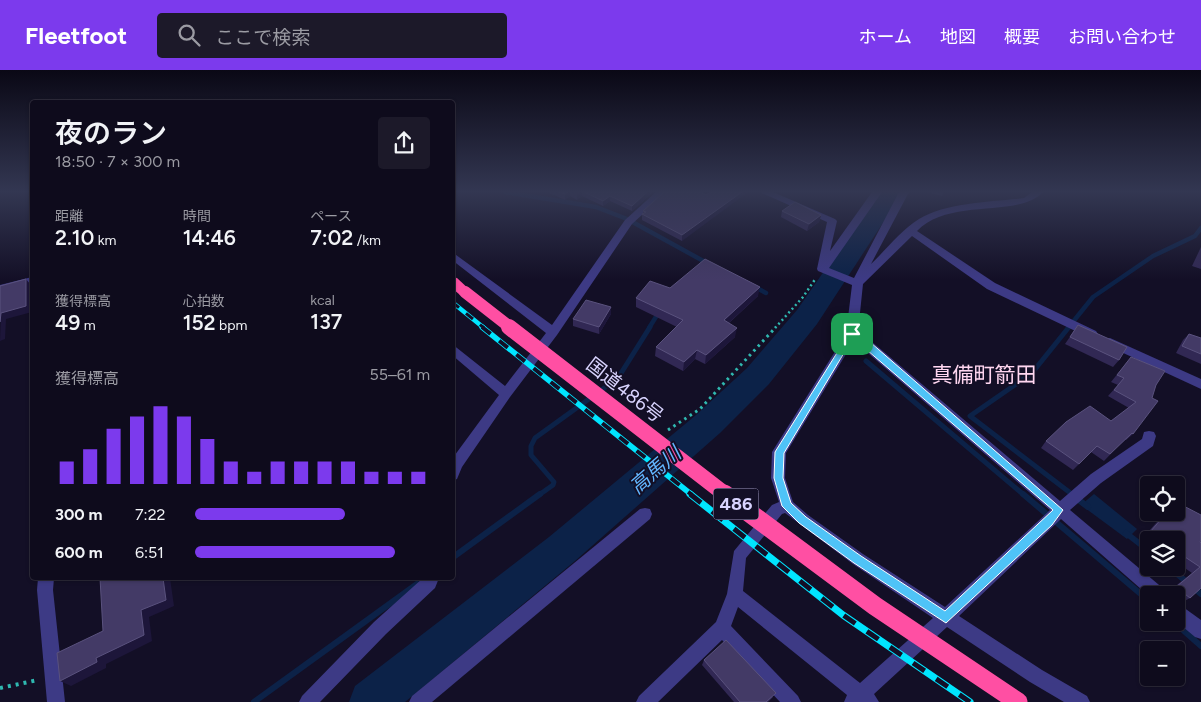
<!DOCTYPE html>
<html lang="ja">
<meta charset="utf-8">
<style>
body{margin:0;font-family:Figtree,"Noto Sans JP",sans-serif;background:#1c1929;color:#f1f3f6;height:100vh;display:flex;flex-direction:column;font-size:19px;white-space:nowrap}
*{box-sizing:border-box;margin:0}
p{font-size:16px;color:#9b9ba3}
.icon{flex:none;width:28px;height:28px;fill:none;stroke:currentColor;stroke-width:2;stroke-linecap:round;stroke-linejoin:round}
.map{position:relative;flex:1;overflow:hidden}
.sheet{position:absolute;left:30px;top:30px;width:425px;height:480px;display:flex;flex-direction:column;background:#0e0b1c;border-radius:5px;box-shadow:0 1px 4px #0004,0 0 0 1px #2e2b3b}
.sheet>*{flex:none}
.tools{position:absolute;left:1140px;top:406px;display:grid;gap:10px}
.tools a{display:grid;place-items:center;width:45px;height:45px;border-radius:5px;background:#0e0b1c;box-shadow:0 1px 4px #0004,0 0 0 1px #2e2b3b;font-size:25px}
.pin{position:absolute;display:grid;place-items:center;width:42px;height:42px;color:#fff;margin:-21px;border-radius:10px;box-shadow:0 2px 8px #0006}
.round{display:grid;place-items:center;flex:none;width:52px;height:52px;border-radius:5px;background:#1c1929}
.summary{display:flex;align-items:center;justify-content:space-between;height:85px;padding:0 25px}
h1{font-size:28px;font-weight:600;line-height:38px}
.stats{display:grid;grid-template-columns:repeat(3,1fr);gap:8px;height:85px;padding:5px 25px}
.stats div{display:grid;align-content:center}
.stats b{font-size:21px;font-weight:600}
.stats small{font-size:14px;font-weight:400}
.stats p{font-size:14px}
.chart{height:140px;padding:10px 25px}
.chart p{display:flex;justify-content:space-between}
.chart svg{width:100%;height:90px;margin-top:5px;stroke:#7c3aed;stroke-width:6}
ul{padding:0 25px;list-style:none;font-size:16px}
li{display:grid;grid-template-columns:80px 60px 1fr;align-items:center;height:38px}
li i{height:12px;border-radius:6px;background:#7c3aed}
header{display:flex;align-items:center;gap:30px;box-sizing:border-box;height:70px;padding:0 25px;background:#7c3aed;color:#fff}
header strong{font-size:24px}
nav{display:flex;gap:28px;margin-inline-start:auto;font-size:18px}
.search{width:350px;height:45px;background:#1c1929;display:flex;align-items:center;gap:12px;box-sizing:border-box;padding:0 18px;border-radius:5px;color:#9b9ba3;font-size:19px}
.map>svg:first-child{display:block}
.water{fill:#0c2248}
.lines{fill:none;stroke-linecap:round;stroke-linejoin:round}
.stream-far2{stroke:#0c2248;stroke-width:4.5}
.stream-far1{stroke:#0c2248;stroke-width:5}
.stream{stroke:#0c2248;stroke-width:6}
.river{fill:#0c2248;fill-rule:evenodd}
.path-far2{stroke:#2fb8b0;stroke-width:2.5;stroke-dasharray:2 3;stroke-linecap:butt}
.path-far1{stroke:#2fb8b0;stroke-width:3;stroke-dasharray:2.5 4;stroke-linecap:butt}
.path{stroke:#2fb8b0;stroke-width:4;stroke-dasharray:3 5;stroke-linecap:butt}
.street{fill:#3d3a85;fill-rule:evenodd}
.highway{fill:#ff4fa3;fill-rule:evenodd}
.rail-far2-casing{stroke:#00e5ff;stroke-width:4.5}
.rail-far1-casing{stroke:#00e5ff;stroke-width:5.5}
.rail-casing{stroke:#00e5ff;stroke-width:7}
.rail-far2{stroke:#130f26;stroke-width:3;stroke-dasharray:9;stroke-linecap:butt}
.rail-far1{stroke:#130f26;stroke-width:4;stroke-dasharray:11;stroke-linecap:butt}
.rail{stroke:#130f26;stroke-width:5;stroke-dasharray:14;stroke-linecap:butt}
.highway-bridge-far2{stroke:#ff4fa3;stroke-width:12}
.highway-bridge-far1{stroke:#ff4fa3;stroke-width:16}
.highway-bridge{stroke:#ff4fa3;stroke-width:19}
.wall{fill:#312854}
.shaded-wall{fill:#1d163a}
.building{fill:#433a66;stroke:#5a527e}
.route{fill:#4fc3f7;stroke:#fff;fill-rule:evenodd}
.labels{text-anchor:middle;dominant-baseline:central;stroke-width:4;stroke-linejoin:round;paint-order:stroke}
.shield{fill:#130f26;stroke:#9e99be;stroke-width:1}
.shield-label{font-size:18px;font-weight:bold;fill:#d9d4ff}
.street-label{font-size:19px;fill:#d9d4ff;stroke:#130f26}
.water-label{font-size:20px;font-style:italic;fill:#62b6ff;stroke:#130f26}
.quarter-label{font-size:21px;fill:#ffd6f0;stroke:#130f26}
</style>
<header>
<strong>Fleetfoot</strong>
<div class="search"><svg class="icon" aria-label="search" viewBox="0 0 24 24"><circle cx="10" cy="10" r="6"/><path d="M15 15l6 6"/></svg>ここで検索</div>
<nav><a>ホーム</a><a>地図</a><a>概要</a><a>お問い合わせ</a></nav>
</header>
<div class="map">
<svg width="1201" height="632" viewBox="0 0 1201 632">
<rect width="100%" height="100%" fill="#130f26"/>
<path class="water" d="M1094,424L1137,459L1127,469L1081,435Z"/>
<g class="lines">
<g class="stream-far2">
<path d="M505,122L596,137L627,149L707,193"/>
<path d="M755,217L766,223"/>
<path d="M802,244L813,251"/>
<path d="M649,258L659,242"/>
<path d="M1068,258L1093,227L1153,186L1195,166L1201,158"/>
</g>
<g class="stream-far1">
<path d="M1069,257L1032,303L970,346L1073,425"/>
<path d="M866,291L1024,425"/>
<path d="M539,425L553,415L554,412L531,385V376L535,368L618,308L650,257"/>
</g>
<g class="stream">
<path d="M1023,424L1149,531"/>
<path d="M1071,424L1088,437"/>
<path d="M1126,463L1149,481"/>
<path d="M452,488L540,424"/>
<path d="M1170,498L1201,524"/>
<path d="M1174,552L1201,576"/>
<path d="M254,632L417,514"/>
</g>
<path class="river" d="M879,122H903L817,254L769,314L720,363L575,491L405,632H349L355,616L549,467L696,345L747,298L797,240Z"/>
<path class="path-far2" d="M775,258L803,227L816,208"/>
<path class="path-far1" d="M668,360L700,339L776,257"/>
<path class="path" d="M0,618L38,610"/>
<g class="street">
<path d="M656,122H667L632,154L557,265L510,327L462,397L457,409L452,411V389L499,325L452,285V274L505,316L546,263L452,190V182L552,255L625,150Z"/>
<path d="M760,122H773L835,149L837,151L830,181L872,122H882L829,198L854,208L899,122H909L871,194C885,181 902,159 919,149C947,132 992,132 1024,128L1032,122H1043C1018,149 950,127 917,161L995,213L1096,261L1098,264L1096,267H1088L987,219L912,166L863,214L858,262L871,271L1060,431L1091,404L1142,369L1144,362L1149,361L1154,362L1156,366L1153,376L1101,413L1070,440L1165,520L1167,525L1149,526L1061,449L959,546L1042,600L1087,626L1090,632H1064L1030,612L947,557L874,624L879,632H844L847,625L738,537L731,556L798,626L801,632H780L722,570L658,632H636L639,626L716,552L727,524L734,481L772,435L779,432L771,408L772,382L846,264L852,215L818,201L817,199L827,152ZM854,271L1050,440L945,537L863,484L808,445L793,432L785,408L786,383ZM785,443L853,494L933,548L860,613L743,521L746,488L782,444Z"/>
<path d="M32,207V213L0,223V215Z"/>
<path d="M1110,268L1201,309V319L1106,275L1104,272L1106,269Z"/>
<path d="M645,438L650,439L652,444L650,449L432,632H409L412,626L640,439Z"/>
<path d="M38,508H54L53,520L65,632H47L37,520Z"/>
<path d="M423,508H439L435,518L386,564L320,632H299L302,626L374,552Z"/>
<path d="M1176,532L1201,550V569L1195,567L1176,551Z"/>
</g>
<path class="highway" d="M452,207L457,208L472,222L470,225H460L452,218Z"/>
<defs>
<path id="rail-far2" d="M452,232L484,258"/>
<path id="rail-far1" d="M482,257L692,425"/>
<path id="rail" d="M690,424L843,545L970,632"/>
</defs>
<use href="#rail-far2" class="rail-far2-casing"/>
<use href="#rail-far1" class="rail-far1-casing"/>
<use href="#rail" class="rail-casing"/>
<use href="#rail-far2" class="rail-far2"/>
<use href="#rail-far1" class="rail-far1"/>
<use href="#rail" class="rail"/>
<path class="highway-bridge-far2" d="M465,222L511,258"/>
<path class="highway-bridge-far1" d="M509,257L726,425"/>
<path class="highway-bridge" d="M724,424L875,536L1018,632"/>
</g>
<g class="wall">
<path d="M548,122H653L632,141L610,131L603,136L582,126L577,130L570,126L565,130Z"/>
<path d="M664,122H702L682,171L642,150V144L643,143V141Z"/>
<path d="M928,122H944L942,126Z"/>
<path d="M782,141L821,145L819,152L807,161L781,147Z"/>
<path d="M1201,177V199L1192,196Z"/>
<path d="M670,218L758,226L729,253L735,267L705,294L695,289L683,301L655,286L656,277L677,257L636,237V228Z"/>
<path d="M611,237V244L599,264L573,256V249Z"/>
<path d="M1078,255L1119,290L1113,297L1065,274Z"/>
<path d="M1189,264L1201,268V294L1176,283L1183,270Z"/>
<path d="M1131,287L1156,315L1133,364L1126,370L1125,369L1104,391L1091,382L1073,400L1041,378L1046,371L1111,351L1129,338L1108,326L1118,315L1111,312Z"/>
<path d="M1167,442H1176L1200,472L1201,518L1190,528L1181,533L1176,529V525H1171L1168,522L1192,503L1176,492V470H1149V472L1143,468L1156,453L1163,447L1164,448Z"/>
<path d="M704,590L773,627L768,632H734L702,595Z"/>
</g>
<g class="shaded-wall">
<path d="M568,122H570V126L565,130V124Z"/>
<path d="M580,122H582V126L577,130V124Z"/>
<path d="M647,122H653L632,141V136Z"/>
<path d="M742,122H748L682,171V165Z"/>
<path d="M610,126V131L603,136V131Z"/>
<path d="M821,145L819,152L807,161L809,154Z"/>
<path d="M26,209L31,215L32,242L6,249L5,269L0,271L1,243Z"/>
<path d="M760,217L758,226L722,259L724,250Z"/>
<path d="M611,237V244L599,264V257Z"/>
<path d="M737,258L735,267L705,294L706,285Z"/>
<path d="M697,280L695,289L683,301L684,292Z"/>
<path d="M163,508H170L174,536L149,547L152,571L106,594V598L71,616L60,611L96,588L141,540Z"/>
</g>
<g class="building">
<path d="M559,122H568L565,124Z"/>
<path d="M584,122H647L632,136L610,126L603,131Z"/>
<path d="M664,122H700L706,125L710,122H742L682,165L642,144L646,142L643,141Z"/>
<path d="M795,132L821,145L809,154L782,141Z"/>
<path d="M705,189L760,217L724,250L737,258L706,285L697,280L684,292L656,277L683,250L636,228L650,211L670,218Z"/>
<path d="M26,209V236L1,243L0,252V216Z"/>
<path d="M586,230L611,237L599,257L573,249Z"/>
<path d="M1078,255L1127,277L1119,290L1070,267Z"/>
<path d="M1189,264L1201,268V284L1182,276Z"/>
<path d="M1131,287L1165,301L1156,315L1152,328L1158,331L1133,364L1132,363L1110,384L1097,376L1079,394L1046,371L1066,352L1090,336L1111,351L1136,332L1114,320L1124,308L1117,305Z"/>
<path d="M1176,432L1201,445V470L1200,472L1201,473V518L1190,528L1176,517L1200,497L1176,481V470H1161L1150,462L1163,447L1168,451L1172,442H1176Z"/>
<path d="M100,508H163L166,530L141,540L144,565L96,588L97,592L60,611L57,583L103,561Z"/>
<path d="M726,570L776,623L766,632H740L704,590Z"/>
</g>
<linearGradient id="sky" x2="0" y2="1"><stop stop-color="#0a0815"/><stop offset="0.58" stop-color="#333752"/><stop offset="1" stop-color="#333752" stop-opacity="0"/></linearGradient>
<rect width="1201" height="210" fill="url(#sky)"/>
<path class="route" d="M852,261L870,272L1063,440L1052,455L946,553L854,493L799,453L782,436L774,408L775,382L850,262ZM853,268L1053,440L945,541L861,486L806,447L791,433L783,408L784,383Z"/>
<g class="labels">
<rect class="shield" x="713.5" y="418.5" width="45" height="31" rx="4"/>
<g class="shield-label">
<text x="736" y="434">486</text>
</g>
<g class="street-label">
<text transform="translate(625 320) rotate(38)">国道486号</text>
</g>
<g class="water-label">
<text transform="translate(655 400) rotate(-41)">高馬川</text>
</g>
<g class="quarter-label">
<text x="984" y="304">真備町箭田</text>
</g>
</g>
</svg>
<div class="tools">
<a><svg class="icon" aria-label="locate" viewBox="0 0 24 24"><circle cx="12" cy="12" r="6"/><path d="M12 2v4M12 18v4M2 12h4M18 12h4"/></svg></a>
<a><svg class="icon" aria-label="layers" viewBox="0 0 24 24"><path d="M12 4l9 5-9 5-9-5zM3 14l9 5 9-5"/></svg></a>
<a>+</a>
<a>−</a>
</div>
<div class="pin" style="left:852px;top:264px;background:#1e9e55"><svg class="icon" aria-label="arrive" viewBox="0 0 24 24"><path d="M6 21V4h12l-3 4 3 4H6"/></svg></div>
<section class="sheet">
<div class="summary"><div><h1>夜のラン</h1><p>18:50 · 7 × 300 m</p></div><a class="round"><svg class="icon" aria-label="share" viewBox="0 0 24 24"><path d="M12 15V3M7 8l5-5 5 5M5 13v7h14v-7"/></svg></a></div>
<div class="stats">
<div><p>距離</p><b>2.10<small> km</small></b></div>
<div><p>時間</p><b>14:46</b></div>
<div><p>ペース</p><b>7:02<small> /km</small></b></div>
</div>
<div class="stats">
<div><p>獲得標高</p><b>49<small> m</small></b></div>
<div><p>心拍数</p><b>152<small> bpm</small></b></div>
<div><p>kcal</p><b>137</b></div>
</div>
<div class="chart"><p><span>獲得標高</span>55–61 m</p>
<svg viewBox="0 0 160 44" preserveAspectRatio="none"><path d="M5 44V33M15 44V27M25 44V17M35 44V11M45 44V6M55 44V11M65 44V22M75 44V33M85 44V38M95 44V33M105 44V33M115 44V33M125 44V33M135 44V38M145 44V38M155 44V38"/></svg>
</div>
<ul>
<li><b>300 m</b>7:22<i style="width:64%"></i></li>
<li><b>600 m</b>6:51<i style="width:85%"></i></li>
</ul>
</section>
</div>
